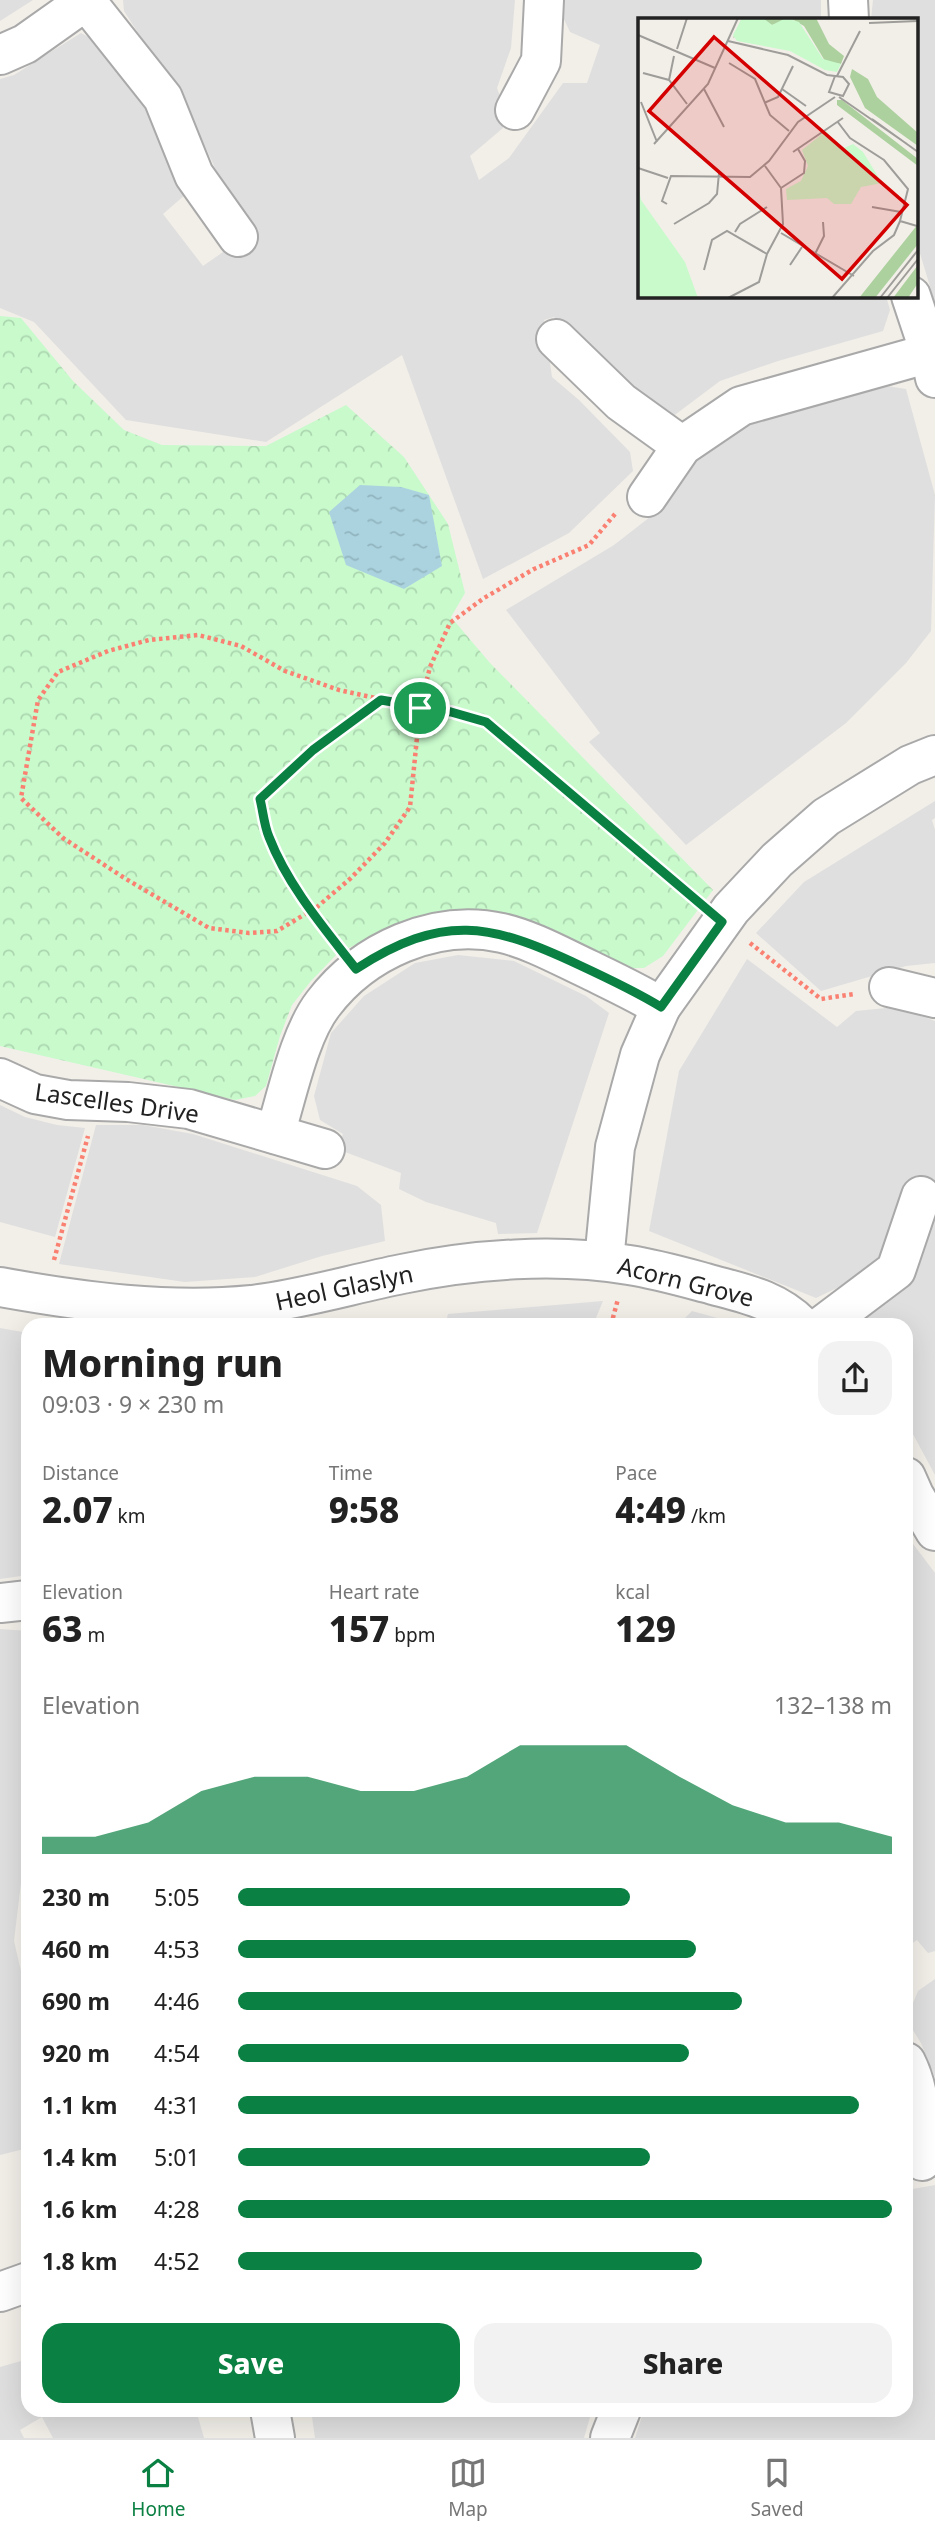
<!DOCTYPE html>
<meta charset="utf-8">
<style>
body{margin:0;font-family:"Noto Sans",sans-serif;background:#f2f2f2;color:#222;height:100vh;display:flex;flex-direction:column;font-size:26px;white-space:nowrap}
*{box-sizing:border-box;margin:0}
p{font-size:23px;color:#767676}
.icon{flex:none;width:38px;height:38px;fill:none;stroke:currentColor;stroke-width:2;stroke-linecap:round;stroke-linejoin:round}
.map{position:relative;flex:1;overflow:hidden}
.side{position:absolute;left:21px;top:1318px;width:892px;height:1099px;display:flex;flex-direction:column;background:#fff;border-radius:21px;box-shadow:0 7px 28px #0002}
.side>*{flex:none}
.pin{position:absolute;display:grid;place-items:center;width:60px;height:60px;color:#fff;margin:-30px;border:4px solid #fff;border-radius:50%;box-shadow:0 2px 7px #0007}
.round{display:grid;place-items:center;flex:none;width:74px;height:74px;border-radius:21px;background:#f2f2f2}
.head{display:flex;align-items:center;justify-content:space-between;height:119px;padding:0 21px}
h1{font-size:38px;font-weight:800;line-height:52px}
.metrics{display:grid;grid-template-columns:repeat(3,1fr);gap:10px;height:119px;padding:7px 21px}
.metrics div{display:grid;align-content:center}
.metrics b{font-size:35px;font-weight:800}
.metrics small{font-size:19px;font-weight:400}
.metrics p{font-size:19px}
.chart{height:196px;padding:14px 21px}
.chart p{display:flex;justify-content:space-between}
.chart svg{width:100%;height:126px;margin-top:7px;fill:#0b8043;opacity:.7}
.button{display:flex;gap:14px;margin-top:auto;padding:14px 21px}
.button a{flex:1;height:80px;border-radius:21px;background:#0b8043;color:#fff;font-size:28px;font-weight:800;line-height:80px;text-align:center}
.button a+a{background:#f2f2f2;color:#222}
ul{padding:0 21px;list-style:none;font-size:23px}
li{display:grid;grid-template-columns:112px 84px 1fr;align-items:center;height:52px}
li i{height:18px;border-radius:9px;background:#0b8043}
.tab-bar{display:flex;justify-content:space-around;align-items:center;height:98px;border-top:2px solid #e0e0e0;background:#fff;font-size:19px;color:#767676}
.tab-bar a{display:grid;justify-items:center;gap:4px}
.tab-bar .on{color:#0b8043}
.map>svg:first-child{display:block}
.residential{fill:#e0dfdf}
.park{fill:url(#park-crowns)}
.water{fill:url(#water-ripples)}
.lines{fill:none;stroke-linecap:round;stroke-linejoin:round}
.minor-casing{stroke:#a9a9a9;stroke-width:42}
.path{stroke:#fa8072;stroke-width:4.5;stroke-dasharray:3.5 3.5;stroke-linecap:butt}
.minor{stroke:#fff;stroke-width:38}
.route-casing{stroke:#fff;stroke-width:14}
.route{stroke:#0b8043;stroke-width:9}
.labels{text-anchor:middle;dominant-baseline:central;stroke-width:5;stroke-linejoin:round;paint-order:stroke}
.street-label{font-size:24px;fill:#222;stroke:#fff}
.inset-road{fill:none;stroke:#9f9d99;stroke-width:2}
.view{fill:#d40000;fill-opacity:0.15;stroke:#d40000;stroke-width:3.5}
.inset-edge{fill:none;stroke:#222;stroke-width:3.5}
</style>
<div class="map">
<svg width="935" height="2438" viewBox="0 0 935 2438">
<defs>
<pattern id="park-crowns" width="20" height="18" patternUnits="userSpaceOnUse" patternTransform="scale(1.75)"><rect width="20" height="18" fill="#c8facc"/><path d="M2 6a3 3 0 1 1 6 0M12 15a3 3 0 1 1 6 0" fill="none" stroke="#acd6af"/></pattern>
<pattern id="water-ripples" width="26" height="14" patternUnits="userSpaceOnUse" patternTransform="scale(1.75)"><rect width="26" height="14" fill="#aad3df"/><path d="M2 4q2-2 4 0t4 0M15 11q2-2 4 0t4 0" fill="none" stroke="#92b5bf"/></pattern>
</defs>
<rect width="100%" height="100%" fill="#f2efe9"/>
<g class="residential">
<path d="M0,0H33L0,21Z"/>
<path d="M123,0H515L511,48L497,88L506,113L503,128L470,156L479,180L509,158L563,83H587L600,45L570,32L561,13L563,0H821V19H639V296H886L890,310L883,331L778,361L720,381L668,420L554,317L544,320L552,377L579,400L630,452L633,471L569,533L483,579L402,355L266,442L126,420L34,322L0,308V79L14,75L81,33L92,39L148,105L186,194L163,214L203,266L256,229L216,170L189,112L124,11Z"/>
<path d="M873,0H935V303L916,240V19H871Z"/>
<path d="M887,386L906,389L935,495L931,631L906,663L846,723L686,845L589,742L600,733L506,610L614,545L659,510L700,456L734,428Z"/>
<path d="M935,801V818L932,820L935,830V963L906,966L821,991L756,933L804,882Z"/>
<path d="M458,955L514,961L586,996L609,1013L537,1233L498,1234L496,1223L426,1202L399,1189L401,1173L337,1149L343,1134L320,1120L314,1096L331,1033L364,996L415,963Z"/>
<path d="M747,959L837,1027L856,1011L896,1007L935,1021V1475L907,1423L906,1325H836L881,1267L816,1298L649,1231L679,1071Z"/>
<path d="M0,1105L25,1117L57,1125L85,1128L55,1237L0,1222Z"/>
<path d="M96,1125H143L193,1134L357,1186L381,1205L385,1241L322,1256L255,1277L185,1282L59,1264Z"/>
<path d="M603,1301L593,1325H445L448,1314Z"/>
<path d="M692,1311L742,1325H678Z"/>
<path d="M0,1328L28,1333V1575L0,1579Z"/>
<path d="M907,1536L935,1573V1951L928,1953L917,1940L907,1947Z"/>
<path d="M0,1629L28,1631V1849L24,1858L14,1941L28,2001V2148L0,2155Z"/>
<path d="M935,1979V2078L921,2043L911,2027L910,2010L918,1991Z"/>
<path d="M935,2185V2438H635L644,2410H906L907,2190Z"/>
<path d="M28,2359V2410H196L204,2438H53L42,2417L20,2430L24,2438H0V2367Z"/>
<path d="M311,2410H592L584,2438H315Z"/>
</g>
<path class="park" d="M0,316L21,318L73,381L124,430L162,445L266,446L346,405L404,457L448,524L465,593L451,617L490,663L713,890L663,956L644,968H623L535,923L490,913L372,937L338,953L311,981L292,1005L280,1036L266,1086L255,1096L235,1100L0,1046Z"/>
<path class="water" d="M360,485L401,487L429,495L442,566L404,589L346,565L329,512Z"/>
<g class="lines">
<defs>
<g id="minor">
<path d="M848,0L849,19"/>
<path d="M86,1L163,98L194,175L238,237"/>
<path d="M0,55L25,44L87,0"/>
<path d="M515,110L541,61L544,0"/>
<path d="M911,296L930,353L935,378"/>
<path d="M556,339L621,402L682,446"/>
<path d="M647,497L682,446L741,406L930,353"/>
<path d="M889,987L935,998"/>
<path d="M0,1078L35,1094L68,1100L128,1102L189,1109L325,1149"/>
<path d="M275,1134C287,1096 299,1035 323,1004C363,951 435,918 502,933C532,940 562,957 590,970C614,982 638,993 661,1007"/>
<path d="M604,1261L615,1147L640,1055L661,1007L731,909L777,860L826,817L910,765L935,755"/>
<path d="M0,1287C83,1302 168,1313 252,1305C303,1299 352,1284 402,1274C474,1259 556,1253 629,1265C655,1269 680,1276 706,1283C741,1293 774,1298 801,1325"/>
<path d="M823,1325L896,1270L921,1196"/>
<path d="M906,1477L914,1495L935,1531"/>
<path d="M0,1603L28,1600"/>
<path d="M906,2062C922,2093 920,2127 922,2161"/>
<path d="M0,2292L28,2282"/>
<path d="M270,2410L275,2438"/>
<path d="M610,2438L621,2410"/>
</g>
</defs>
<use href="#minor" class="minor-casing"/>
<g class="path">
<path d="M615,514L589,545L534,569L484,598L450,623L430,667L420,708L410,807L385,843L351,878L317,907L277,931L249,933L209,928L126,879L63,838L21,798L38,700L58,672L108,651L149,640L198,635L241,646L285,671L339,690L420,708L451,712L486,722L694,898"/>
<path d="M334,940C309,908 284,875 269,837C264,825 263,812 260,799L313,750L380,700"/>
<path d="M750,943L821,999L854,994"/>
<path d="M54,1260L88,1136"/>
<path d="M611,1325L618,1299"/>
</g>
<use href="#minor" class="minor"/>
</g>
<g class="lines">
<defs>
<path id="route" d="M381,700L451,712L486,722L722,922L661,1007C635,991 607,978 579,965C490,923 443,913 356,969C324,928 288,886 269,837C264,825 263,811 260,799L313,750Z"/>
</defs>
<use href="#route" class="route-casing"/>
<use href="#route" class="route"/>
</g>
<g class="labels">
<g class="street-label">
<text transform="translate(117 1102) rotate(8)">Lascelles Drive</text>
<text transform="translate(686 1281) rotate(14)">Acorn Grove</text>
<text transform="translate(344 1287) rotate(-12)">Heol Glaslyn</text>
</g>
</g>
<g transform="translate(638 18)">
<rect width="280" height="280" fill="#f2efe9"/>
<path d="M104,0H178L191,26L206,38L203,46L187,43L166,8L154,1L134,7L129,4L95,20ZM214,51L230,61L239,79L280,115V128L227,90L212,59ZM204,82L280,141V148L199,87V82ZM280,206V226L237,280H221ZM280,247V265L270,280H255Z" fill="#add19e"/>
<path d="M104,0H125L134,7L148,0L161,4L185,41L203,46L199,54L187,52L152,33L99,23L95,17ZM188,113L204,131L215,126L225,134L244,165L223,169L213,186H196L189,180L149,182L148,171L163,163L170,148L164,132ZM0,167L3,182L47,244L60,280H0Z" fill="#c8facc"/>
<path class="inset-road" d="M231,5L280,3M0,17L77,50M90,23L150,37L189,57L205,59L211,66L205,78L191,74L197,58M39,31L49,0M91,45L117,61L132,97L151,113M5,55L31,62L49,86M199,58L222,13M31,62L36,38M66,71L86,109M144,71L168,88M201,79L269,126M3,84L19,124M126,85L140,79L155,48M234,101L280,134M199,103L212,120L246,142L270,171L262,203M16,126L70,66L100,0M155,134L205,100M0,150L30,160M143,170L166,155L167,143L160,131M29,186L24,183L33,158L112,159L131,143L160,104L197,79M234,189L263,194M36,206L71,185L79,176L81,155M97,214L102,206L129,189M143,215L216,258M177,236L186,218L185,204M152,247L164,229M66,252L74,222L89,213L129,236M90,280L121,264L129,236L145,206L143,170L127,148M194,280L235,233L256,217L262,203L279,208M242,280L280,232M249,280L280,241"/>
<path class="view" d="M76,19L269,187L204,261L11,93Z"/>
<rect width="280" height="280" class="inset-edge"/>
</g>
</svg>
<div class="pin" style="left:420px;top:708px;background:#1e9e55"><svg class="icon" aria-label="arrive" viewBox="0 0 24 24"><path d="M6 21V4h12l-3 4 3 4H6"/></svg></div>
<section class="side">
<div class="head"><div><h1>Morning run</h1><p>09:03 · 9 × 230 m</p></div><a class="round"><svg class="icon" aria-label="share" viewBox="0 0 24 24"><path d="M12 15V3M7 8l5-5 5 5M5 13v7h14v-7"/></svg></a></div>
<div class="metrics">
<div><p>Distance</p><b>2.07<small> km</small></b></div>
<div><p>Time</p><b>9:58</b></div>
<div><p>Pace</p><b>4:49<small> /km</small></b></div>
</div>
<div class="metrics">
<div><p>Elevation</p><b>63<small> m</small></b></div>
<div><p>Heart rate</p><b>157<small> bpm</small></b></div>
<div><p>kcal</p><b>129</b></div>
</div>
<div class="chart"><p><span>Elevation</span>132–138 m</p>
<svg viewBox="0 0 160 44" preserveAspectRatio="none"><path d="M0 44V38L10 38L20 33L30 22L40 17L50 17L60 22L70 22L80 17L90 6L100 6L110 6L120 17L130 27L140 33L150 33L160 38V44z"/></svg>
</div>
<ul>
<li><b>230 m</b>5:05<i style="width:60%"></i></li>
<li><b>460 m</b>4:53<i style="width:70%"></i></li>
<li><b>690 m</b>4:46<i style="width:77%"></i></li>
<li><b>920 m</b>4:54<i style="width:69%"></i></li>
<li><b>1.1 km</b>4:31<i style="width:95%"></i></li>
<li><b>1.4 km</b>5:01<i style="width:63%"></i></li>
<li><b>1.6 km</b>4:28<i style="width:100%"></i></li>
<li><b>1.8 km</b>4:52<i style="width:71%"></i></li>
</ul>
<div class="button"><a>Save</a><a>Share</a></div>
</section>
</div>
<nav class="tab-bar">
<a class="on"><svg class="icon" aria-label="home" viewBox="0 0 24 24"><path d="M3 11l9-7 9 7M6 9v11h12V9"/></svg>Home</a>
<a><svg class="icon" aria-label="map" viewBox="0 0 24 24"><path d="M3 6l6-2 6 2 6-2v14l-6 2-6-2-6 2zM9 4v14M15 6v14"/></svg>Map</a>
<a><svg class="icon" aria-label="saved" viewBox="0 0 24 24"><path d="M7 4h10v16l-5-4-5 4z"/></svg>Saved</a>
</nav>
